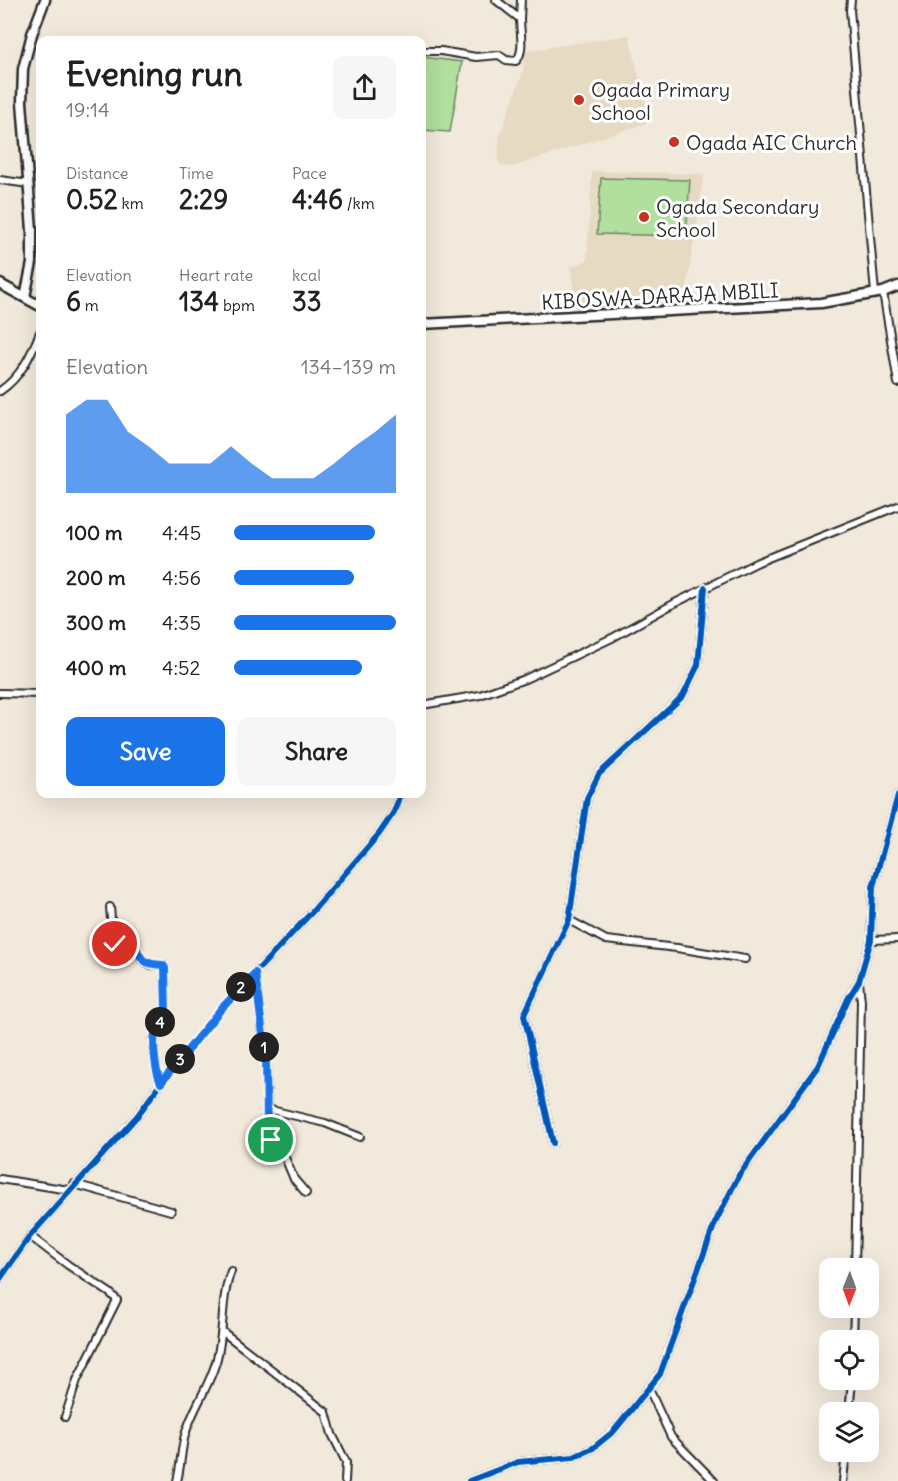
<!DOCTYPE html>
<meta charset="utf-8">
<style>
body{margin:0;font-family:Delius,sans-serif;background:#f6f6f6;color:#202124;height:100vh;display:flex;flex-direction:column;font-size:22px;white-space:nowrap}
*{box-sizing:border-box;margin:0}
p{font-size:20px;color:#757577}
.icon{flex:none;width:33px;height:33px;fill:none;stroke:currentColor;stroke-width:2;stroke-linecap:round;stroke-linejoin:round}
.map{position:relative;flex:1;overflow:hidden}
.sheet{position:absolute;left:36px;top:36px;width:390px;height:762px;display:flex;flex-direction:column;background:#fff;border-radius:12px;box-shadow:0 6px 24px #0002}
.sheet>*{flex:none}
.needle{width:39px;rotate:181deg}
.buttons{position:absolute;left:819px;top:1258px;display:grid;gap:12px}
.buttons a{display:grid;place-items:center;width:60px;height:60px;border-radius:12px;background:#fff;box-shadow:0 6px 24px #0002;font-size:30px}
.pin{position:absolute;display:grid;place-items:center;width:51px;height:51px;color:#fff;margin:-26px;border:3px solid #fff;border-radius:50%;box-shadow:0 2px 6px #0007}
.km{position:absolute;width:30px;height:30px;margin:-15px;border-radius:50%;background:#222;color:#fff;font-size:16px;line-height:30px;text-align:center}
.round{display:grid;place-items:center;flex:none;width:63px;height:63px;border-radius:12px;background:#f6f6f6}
.head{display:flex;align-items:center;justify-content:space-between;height:102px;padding:0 30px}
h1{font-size:33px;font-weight:700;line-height:45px}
.stats{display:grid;grid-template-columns:repeat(3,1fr);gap:9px;height:102px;padding:6px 30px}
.stats div{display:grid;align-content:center}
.stats b{font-size:26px;font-weight:700}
.stats small{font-size:16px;font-weight:400}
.stats p{font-size:16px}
.chart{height:168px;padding:12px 30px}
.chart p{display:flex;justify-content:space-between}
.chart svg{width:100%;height:108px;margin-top:6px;fill:#1a73e8;opacity:.7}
.button{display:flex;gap:12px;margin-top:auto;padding:12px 30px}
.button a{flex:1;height:69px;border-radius:12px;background:#1a73e8;color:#fff;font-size:24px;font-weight:700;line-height:69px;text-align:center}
.button a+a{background:#f6f6f6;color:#202124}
ul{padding:0 30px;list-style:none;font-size:20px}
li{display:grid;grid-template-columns:96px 72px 1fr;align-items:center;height:45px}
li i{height:15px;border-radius:8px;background:#1a73e8}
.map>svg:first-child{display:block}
.built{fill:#e7dac2}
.grass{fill:#b0df9e;stroke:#6e8564;stroke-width:1.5}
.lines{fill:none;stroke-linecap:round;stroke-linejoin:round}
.minor-casing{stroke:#2b2b2b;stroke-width:10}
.secondary-casing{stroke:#2b2b2b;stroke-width:13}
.minor{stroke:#fff;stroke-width:6}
.secondary{stroke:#fff;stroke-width:8}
.cycleway-casing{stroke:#fff;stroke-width:10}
.cycleway{stroke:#0057b8;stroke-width:6}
.route-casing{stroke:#fff;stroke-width:12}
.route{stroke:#1a73e8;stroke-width:8}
.poi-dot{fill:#c8321e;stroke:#fff;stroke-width:2}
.labels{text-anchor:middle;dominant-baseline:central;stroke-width:6;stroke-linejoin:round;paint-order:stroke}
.poi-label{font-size:20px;fill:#2b2b2b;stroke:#fff;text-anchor:start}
.street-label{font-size:20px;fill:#2b2b2b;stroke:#fff}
</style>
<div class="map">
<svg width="898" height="1481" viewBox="0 0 898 1481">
<rect width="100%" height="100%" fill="#f1e9db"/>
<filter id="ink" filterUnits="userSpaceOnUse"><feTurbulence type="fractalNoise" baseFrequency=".0167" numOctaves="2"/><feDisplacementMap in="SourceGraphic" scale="12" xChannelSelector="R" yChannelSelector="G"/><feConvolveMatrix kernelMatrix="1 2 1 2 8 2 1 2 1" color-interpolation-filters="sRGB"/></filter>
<g filter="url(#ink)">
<g class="built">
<path d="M629,35L650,122L512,167L502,166L498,161L499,137L523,72L525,51Z"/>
<path d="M592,171L704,174L685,300L576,316L571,267L587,260Z"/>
</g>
<g class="grass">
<path d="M422,57L462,62L450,132L422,130Z"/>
<path d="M601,178L690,180L686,236L597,234Z"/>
</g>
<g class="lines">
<defs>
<g id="minor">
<path d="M851,0L850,10L875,293"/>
<path d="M520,19L521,0"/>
<path d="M422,51H441L476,57L499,55L506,60L516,61C525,52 520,32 520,19L496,0"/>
<path d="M0,180L29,184"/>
<path d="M883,292L898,383"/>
<path d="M0,391C21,377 31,355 40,332"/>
<path d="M0,693L40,694"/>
<path d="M422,705L480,695L525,679L612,638L675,603L758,562L898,506"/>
<path d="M110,907L113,942L132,945L135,947L141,959L150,965H163L165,968L166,1013C164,1019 158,1023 156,1029C152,1042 155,1071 161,1083"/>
<path d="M569,920L606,940L677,948L745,959"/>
<path d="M871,940L898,939"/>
<path d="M255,973L266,1057L268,1134L271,1140L283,1153L294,1179L306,1193"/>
<path d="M267,1109L325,1123L360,1137"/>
<path d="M553,1143L524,1015L569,920L587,798L599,774L683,696L698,665L705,588"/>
<path d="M0,1179L69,1190"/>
<path d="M74,1184L171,1211"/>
<path d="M30,1236L68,1265L110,1293L117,1300L77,1380L65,1417"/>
<path d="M855,1269L861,1001L859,982"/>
<path d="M0,1279L30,1236L138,1115L161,1083L221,1009L312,912L379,834L394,812L400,794"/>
<path d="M223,1332L326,1412L332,1434L346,1462L345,1481"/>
<path d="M853,1341L854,1308"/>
<path d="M649,1389L671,1437L714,1481"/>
<path d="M849,1413L852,1380"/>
<path d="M177,1481C181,1466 181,1450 185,1435C192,1410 209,1387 216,1362C225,1332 220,1300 231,1271"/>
<path d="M469,1481L518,1462L574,1457L593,1448L614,1431L660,1374L715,1223L739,1175L818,1066L848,999L859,981L871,940L873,887L898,795"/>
<path d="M843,1481L846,1452"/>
</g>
<g id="secondary">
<path d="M0,284L40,306"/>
<path d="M25,297L32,263V230L22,102L23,69L32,34L45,0"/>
<path d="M422,324L821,303L883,292L898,286"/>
</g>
</defs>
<use href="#minor" class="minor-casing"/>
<use href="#secondary" class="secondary-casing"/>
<use href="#minor" class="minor"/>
<use href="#secondary" class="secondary"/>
<defs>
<g id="cycleway">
<path d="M553,1143L524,1015L569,920L587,798L599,774L683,696L698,665L705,588"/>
<path d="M0,1279L30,1236L138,1115L161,1083L221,1009L312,912L379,834L394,812L400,794"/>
<path d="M469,1481L518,1462L574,1457L593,1448L614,1431L660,1374L715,1223L739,1175L818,1066L848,999L859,981L871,940L873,887L898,795"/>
</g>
</defs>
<use href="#cycleway" class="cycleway-casing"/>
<use href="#cycleway" class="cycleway"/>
</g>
</g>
<g class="lines" filter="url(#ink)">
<defs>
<path id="route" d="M115,944C120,944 126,943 131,945C144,950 132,964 163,965L165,968L166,1013C164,1019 158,1023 156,1029C152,1042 155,1071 161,1083L221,1009L255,973L266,1058L267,1123L271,1140"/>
</defs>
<use href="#route" class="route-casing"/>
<use href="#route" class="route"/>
</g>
<g class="poi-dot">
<circle cx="579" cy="100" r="6"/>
<circle cx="674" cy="142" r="6"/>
<circle cx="644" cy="217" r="6"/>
</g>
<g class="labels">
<g class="poi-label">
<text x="591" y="89">Ogada Primary<tspan x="591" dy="23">School</tspan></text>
<text x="686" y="142">Ogada AIC Church</text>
<text x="656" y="206">Ogada Secondary<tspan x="656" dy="23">School</tspan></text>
</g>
<g class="street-label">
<text transform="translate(660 296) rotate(-3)">KIBOSWA-DARAJA MBILI</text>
</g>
</g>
</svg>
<div class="buttons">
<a><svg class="needle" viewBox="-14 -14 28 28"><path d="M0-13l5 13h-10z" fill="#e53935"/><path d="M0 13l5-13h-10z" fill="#757577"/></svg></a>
<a><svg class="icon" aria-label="locate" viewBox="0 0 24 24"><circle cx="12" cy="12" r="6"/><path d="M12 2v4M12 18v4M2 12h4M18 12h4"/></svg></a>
<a><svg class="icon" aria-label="layers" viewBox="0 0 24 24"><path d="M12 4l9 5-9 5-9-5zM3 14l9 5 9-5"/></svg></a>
</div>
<div class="pin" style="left:271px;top:1140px;background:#1e9e55"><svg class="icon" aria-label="arrive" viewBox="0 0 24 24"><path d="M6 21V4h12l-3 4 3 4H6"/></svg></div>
<div class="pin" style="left:115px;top:944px;background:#d93025"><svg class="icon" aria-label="check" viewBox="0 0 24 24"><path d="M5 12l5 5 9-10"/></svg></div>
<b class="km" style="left:264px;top:1047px">1</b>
<b class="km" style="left:241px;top:987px">2</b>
<b class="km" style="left:180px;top:1059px">3</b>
<b class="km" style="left:160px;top:1022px">4</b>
<section class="sheet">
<div class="head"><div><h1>Evening run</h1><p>19:14</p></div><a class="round"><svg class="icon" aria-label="share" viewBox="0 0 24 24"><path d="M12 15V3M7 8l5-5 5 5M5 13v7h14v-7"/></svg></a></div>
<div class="stats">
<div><p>Distance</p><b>0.52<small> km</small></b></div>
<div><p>Time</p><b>2:29</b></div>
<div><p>Pace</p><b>4:46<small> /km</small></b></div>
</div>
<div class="stats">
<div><p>Elevation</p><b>6<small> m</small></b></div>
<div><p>Heart rate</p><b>134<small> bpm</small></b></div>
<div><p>kcal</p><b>33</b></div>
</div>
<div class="chart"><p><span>Elevation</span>134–139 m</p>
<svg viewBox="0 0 160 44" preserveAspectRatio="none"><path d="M0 44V12L10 6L20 6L30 19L40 25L50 32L60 32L70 32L80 25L90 32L100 38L110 38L120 38L130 32L140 25L150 19L160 12V44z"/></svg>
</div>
<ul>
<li><b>100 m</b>4:45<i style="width:87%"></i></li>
<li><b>200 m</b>4:56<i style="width:74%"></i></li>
<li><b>300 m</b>4:35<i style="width:100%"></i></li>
<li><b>400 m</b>4:52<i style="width:79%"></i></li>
</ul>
<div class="button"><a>Save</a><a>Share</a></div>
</section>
</div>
